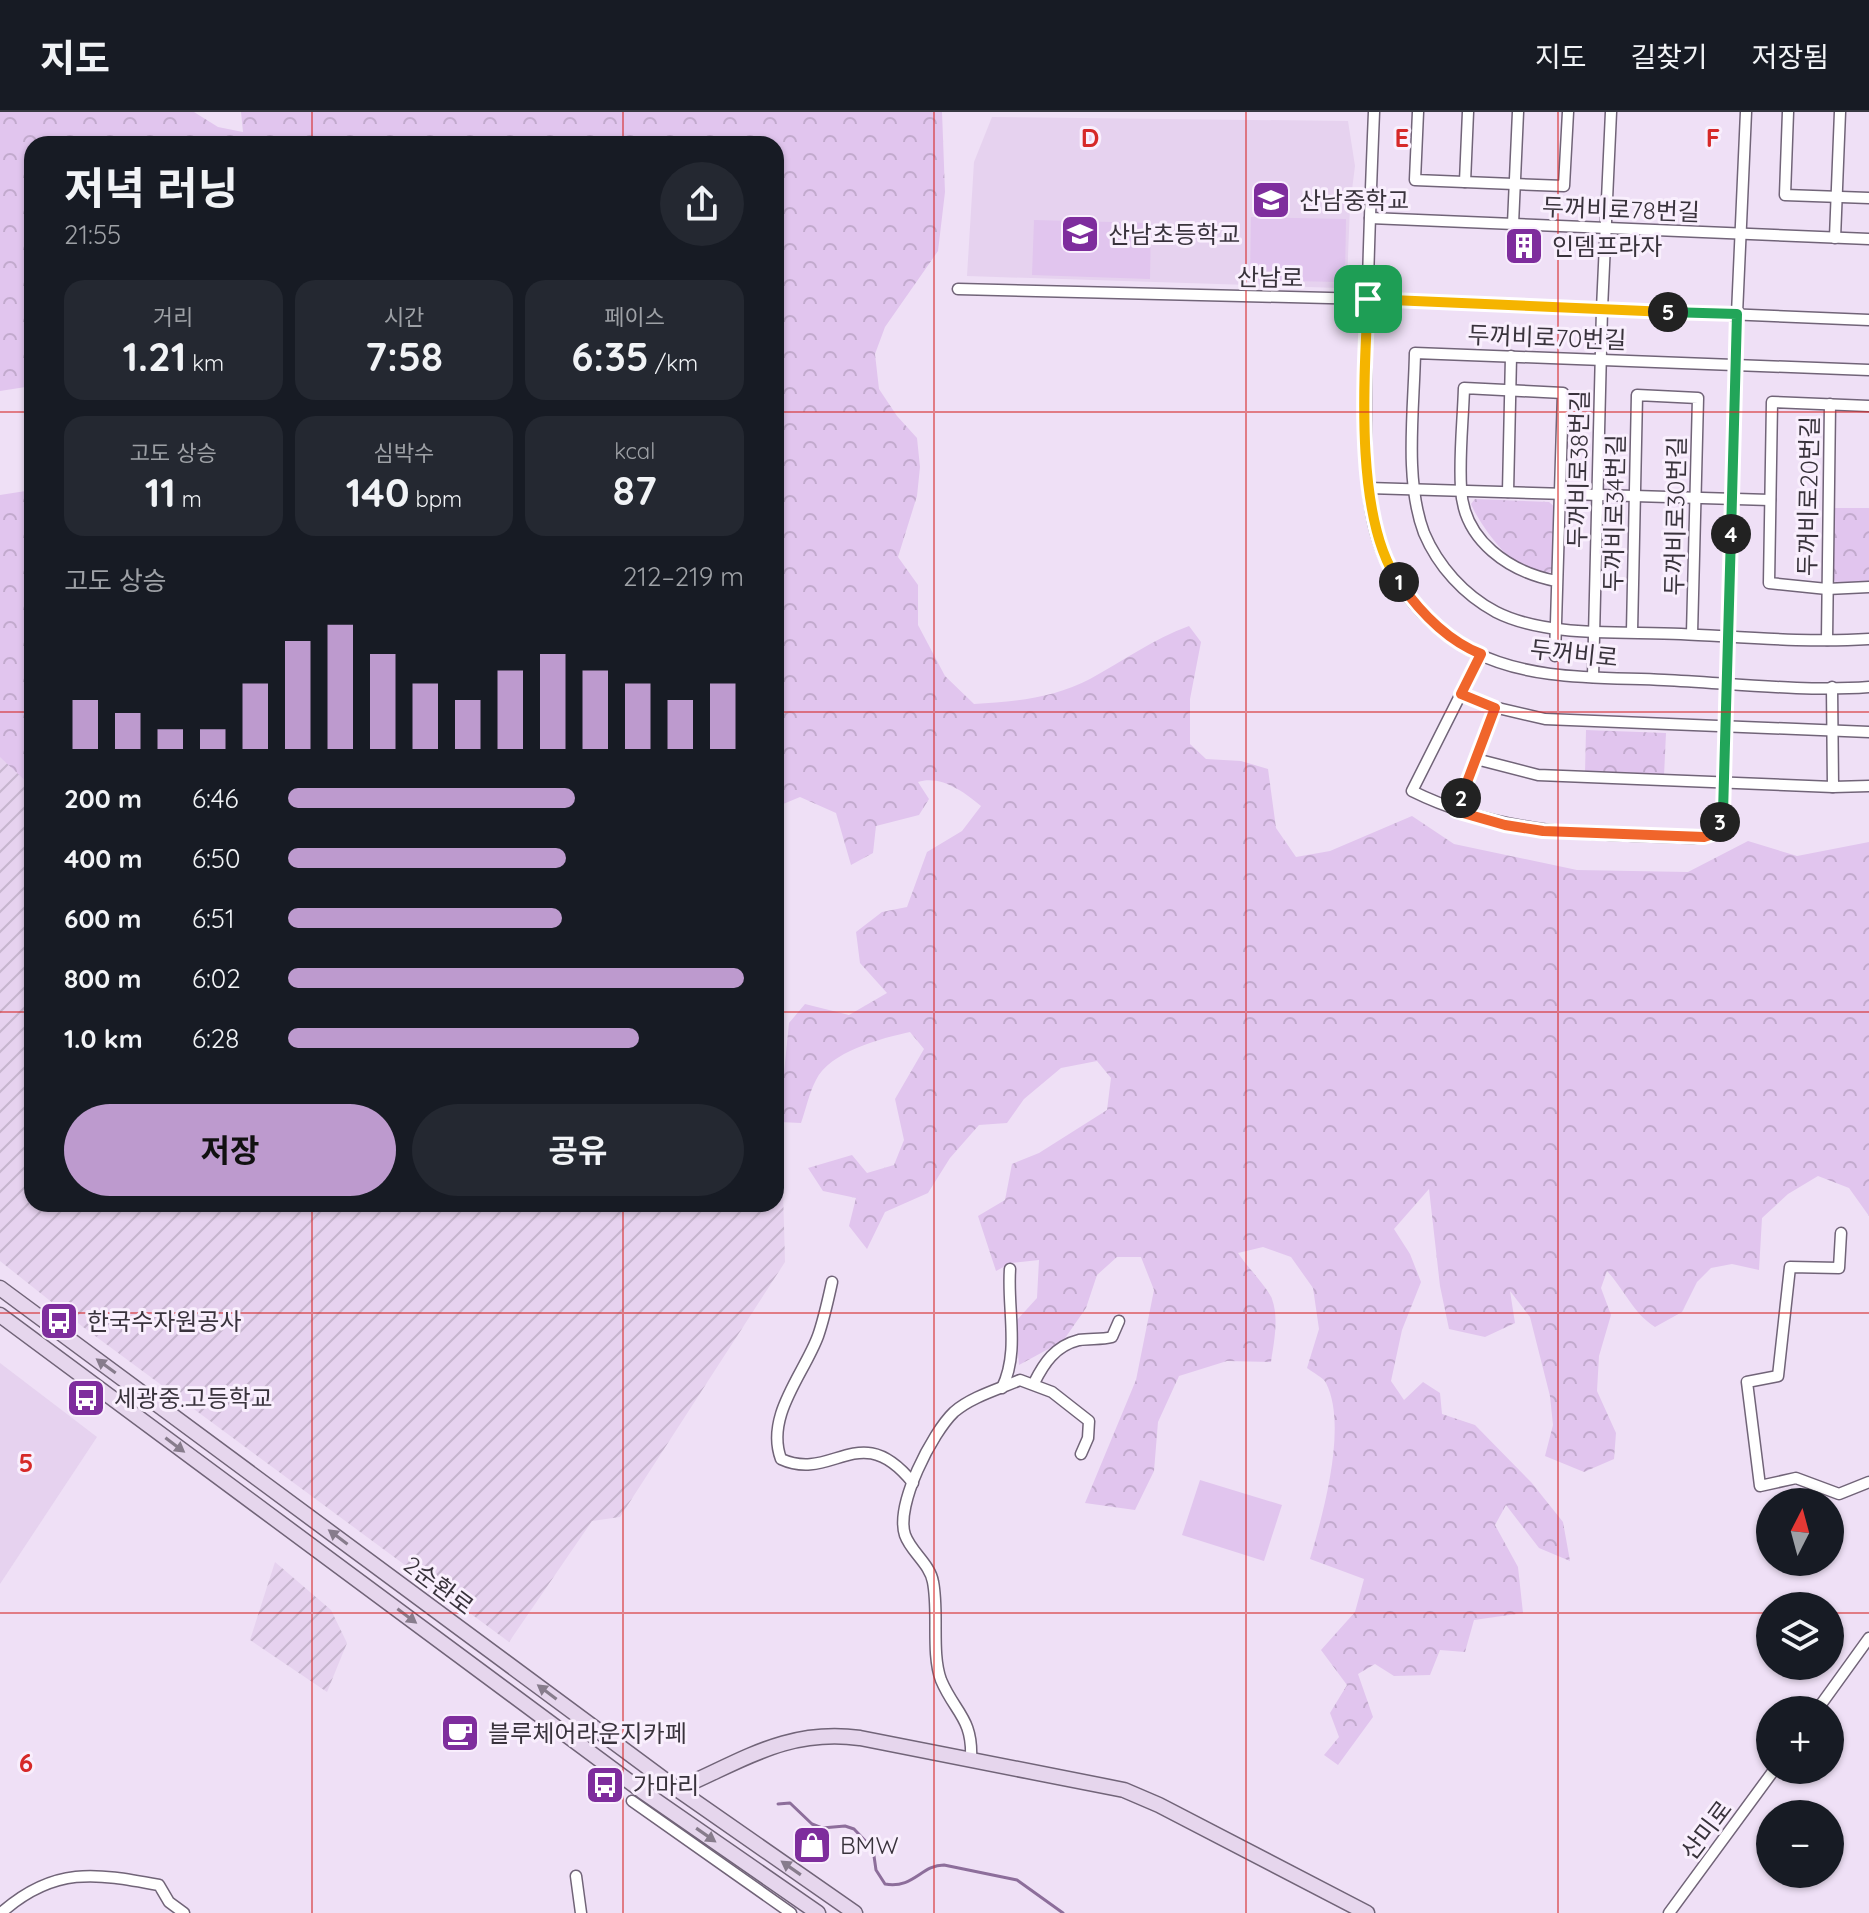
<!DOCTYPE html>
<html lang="ko">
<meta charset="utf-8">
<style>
body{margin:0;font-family:Quicksand,"Noto Sans KR",sans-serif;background:#242831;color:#f1f3f6;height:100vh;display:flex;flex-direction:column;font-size:30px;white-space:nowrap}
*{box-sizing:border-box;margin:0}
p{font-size:26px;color:#9ea1a6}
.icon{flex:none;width:44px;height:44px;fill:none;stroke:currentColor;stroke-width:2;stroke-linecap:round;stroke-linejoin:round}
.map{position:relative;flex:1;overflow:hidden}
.sheet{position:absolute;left:24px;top:24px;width:760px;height:1076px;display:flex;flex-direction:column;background:#171b24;border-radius:24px;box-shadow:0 2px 6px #0004}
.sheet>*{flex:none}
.needle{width:52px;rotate:6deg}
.fabs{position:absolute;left:1756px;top:1376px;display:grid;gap:16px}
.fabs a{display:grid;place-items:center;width:88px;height:88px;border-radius:50%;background:#171b24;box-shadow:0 2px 6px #0004;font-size:40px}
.pin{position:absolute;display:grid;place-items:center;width:68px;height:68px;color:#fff;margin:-34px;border-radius:16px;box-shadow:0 4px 12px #0006}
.km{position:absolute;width:40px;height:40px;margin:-20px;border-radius:50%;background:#222;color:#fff;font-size:22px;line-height:40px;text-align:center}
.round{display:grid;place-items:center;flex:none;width:84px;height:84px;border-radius:42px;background:#242831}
.overview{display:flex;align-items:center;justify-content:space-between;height:136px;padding:0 40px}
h1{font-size:44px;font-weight:700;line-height:60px}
.metrics{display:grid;grid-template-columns:repeat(3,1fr);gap:12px;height:136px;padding:8px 40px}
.metrics div{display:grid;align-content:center;border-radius:20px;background:#242831;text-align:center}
.metrics b{font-size:40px;font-weight:700}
.metrics small{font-size:22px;font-weight:400}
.metrics p{font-size:22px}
.chart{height:224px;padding:16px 40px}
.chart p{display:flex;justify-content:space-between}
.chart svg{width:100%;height:144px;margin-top:8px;stroke:#bd9ace;stroke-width:6}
.primary-button{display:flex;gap:16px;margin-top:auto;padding:16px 40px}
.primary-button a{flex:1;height:92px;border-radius:48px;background:#bd9ace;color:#111;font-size:32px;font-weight:700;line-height:92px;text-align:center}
.primary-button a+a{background:#242831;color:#f1f3f6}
ul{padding:0 40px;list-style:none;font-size:26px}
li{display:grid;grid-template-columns:128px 96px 1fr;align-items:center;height:60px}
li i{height:20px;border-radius:10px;background:#bd9ace}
header{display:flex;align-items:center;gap:48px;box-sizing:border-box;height:112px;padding:0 40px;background:#171b24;border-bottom:2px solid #363941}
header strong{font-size:38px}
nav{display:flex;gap:44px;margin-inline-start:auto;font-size:28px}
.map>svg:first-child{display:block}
.built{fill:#e6d2ef}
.industrial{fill:url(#industrial-furrows)}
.forest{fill:url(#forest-crowns)}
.pitch{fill:#e1c5ee}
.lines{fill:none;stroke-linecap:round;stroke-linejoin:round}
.stream{stroke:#8d6e9b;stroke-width:3}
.street-casing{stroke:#716478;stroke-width:13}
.secondary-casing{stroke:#716478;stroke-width:17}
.street{stroke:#fff;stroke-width:10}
.secondary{stroke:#e6d6ed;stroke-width:14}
.oneway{fill:#877c8c}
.split-1-casing{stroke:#fff;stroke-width:16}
.split-2-casing{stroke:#fff;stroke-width:16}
.split-3-casing{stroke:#fff;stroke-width:16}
.split-4-casing{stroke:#fff;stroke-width:16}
.split-5-casing{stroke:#fff;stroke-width:16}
.split-6-casing{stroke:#fff;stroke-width:16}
.split-1{stroke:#f5b400;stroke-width:10}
.split-2{stroke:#f0652b;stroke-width:10}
.split-3{stroke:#f0652b;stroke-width:10}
.split-4{stroke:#22a559;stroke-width:10}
.split-5{stroke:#22a559;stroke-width:10}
.split-6{stroke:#f5b400;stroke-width:10}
.grid{fill:none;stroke:#d62828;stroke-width:2;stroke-opacity:0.55}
.labels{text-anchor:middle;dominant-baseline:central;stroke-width:6;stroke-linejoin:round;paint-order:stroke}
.poi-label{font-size:24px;fill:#39333c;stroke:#f9effd;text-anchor:start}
.street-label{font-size:24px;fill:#39333c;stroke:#f9effd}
.grid-label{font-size:26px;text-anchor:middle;font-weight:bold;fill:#d62828;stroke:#f9effd;stroke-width:6;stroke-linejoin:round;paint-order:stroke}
</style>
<header>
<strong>지도</strong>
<nav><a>지도</a><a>길찾기</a><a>저장됨</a></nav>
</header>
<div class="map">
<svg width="1869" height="1801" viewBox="0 0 1869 1801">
<defs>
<pattern id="industrial-furrows" width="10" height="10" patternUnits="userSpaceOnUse" patternTransform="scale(2)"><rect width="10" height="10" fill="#e6d2ef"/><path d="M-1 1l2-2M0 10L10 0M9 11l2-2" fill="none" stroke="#c6b5ce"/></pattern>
<pattern id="forest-crowns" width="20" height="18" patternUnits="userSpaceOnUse" patternTransform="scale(2)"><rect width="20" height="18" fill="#e1c5ee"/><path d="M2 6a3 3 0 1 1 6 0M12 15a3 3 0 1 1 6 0" fill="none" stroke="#c2aacd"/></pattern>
</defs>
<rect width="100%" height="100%" fill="#efe0f6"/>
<g class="built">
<path d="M992,5L1348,9L1355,54L1350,94L1347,169L1339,176L967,164L974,50Z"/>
<path d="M0,1251L97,1325L0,1472Z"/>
</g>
<g class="industrial">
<path d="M0,629L32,656V1092H776V1035L782,1040L785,1150L620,1405L592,1409L509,1530L83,1215L0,1149Z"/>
<path d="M275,1450L331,1498L347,1531L327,1580L250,1528Z"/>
</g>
<g class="forest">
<path d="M0,0H194L218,15L243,20L241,0H942L945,80L938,139L885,215L875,242L879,277L897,304L917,326L920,355L917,384L898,445L918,473V513L945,564L974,592C1013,590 1054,586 1090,567C1123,549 1153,527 1189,514L1201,530L1190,587V632L1206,647L1241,649L1268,657L1276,716L1296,745L1330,739L1412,704L1454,732L1577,758L1688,760L1748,729L1797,744L1869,730V1104L1849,1076L1818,1064L1788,1082L1762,1106L1759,1158L1732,1152L1711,1156L1697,1170L1682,1200L1655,1215C1633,1201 1624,1177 1607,1159L1601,1176L1611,1203L1599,1244L1597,1279L1616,1321L1614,1347L1584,1360L1545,1344L1553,1313L1550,1284L1530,1205L1510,1179L1515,1211L1485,1225L1449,1217L1440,1174L1429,1077L1394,1117L1410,1142L1421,1170L1402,1218L1391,1269L1404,1288L1423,1270L1440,1281L1442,1302L1475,1313L1531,1370L1563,1410L1570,1449L1539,1436L1506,1393L1495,1413L1518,1455L1523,1501L1474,1508L1465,1540L1440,1538L1430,1563L1394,1564L1375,1552L1358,1562L1373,1605L1338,1653L1324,1643L1339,1625L1330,1601L1347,1573L1321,1538L1355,1500L1364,1467L1310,1447C1323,1402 1348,1314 1326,1271C1323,1265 1313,1261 1307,1256L1319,1217L1313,1176L1291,1145L1263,1135L1238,1141C1245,1152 1270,1179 1272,1187C1279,1206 1274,1230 1271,1250L1227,1249L1179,1264L1158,1310L1154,1359L1135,1398L1085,1391L1136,1268L1154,1178L1141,1145H1117L1097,1163L1086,1196L1063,1229L1019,1253L1015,1210L1037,1186L1039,1148L1011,1151L996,1159L978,1104L1005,1088L1012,1052L1039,1041L1107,998L1111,966L1097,949L1061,956L1024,987L1007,1011L979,1013L950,1046L928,1081L885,1100L867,1137L849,1114L856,1086L823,1079L808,1056L852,1043L867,1061L894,1053L904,1028L895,987L924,937L910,920C882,926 829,940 816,968C809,981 806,997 801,1011L779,1010L789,911L805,892L849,903L887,881L860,851L856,820L882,800L907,795L927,740L962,719L981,694C964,680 941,663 918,670L929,687L919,703L876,714L873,741L851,753L836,701L800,685L776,695V32H32V274L0,279Z"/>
<path d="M32,378V675L0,645V383Z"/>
<path d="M1475,387L1549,390L1556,396L1553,458C1525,478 1480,414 1471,392Z"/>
<path d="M1835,396H1869V473L1838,475L1831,462Z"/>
<path d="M1586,618L1666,621L1664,664L1585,661Z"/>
</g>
<g class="pitch">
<path d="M1251,105L1346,107L1345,165L1338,170L1250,168Z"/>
<path d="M1034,108L1151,111L1150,167L1032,163Z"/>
<path d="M1200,1368L1282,1393L1264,1449L1182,1423Z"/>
</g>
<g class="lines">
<path class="stream" d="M778,1692L790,1691L812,1712L822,1716L845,1714L854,1717L873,1737L876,1758L885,1772C914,1777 921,1753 944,1753L1017,1768L1063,1801"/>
<defs>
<g id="street">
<path d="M1374,0C1370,97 1366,193 1366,290C1366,335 1364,384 1378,428C1393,475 1430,517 1474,540C1532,569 1600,565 1664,568C1729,571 1804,580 1869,575"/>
<path d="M1418,0L1415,68L1564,74L1568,0"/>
<path d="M1788,0L1785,83L1869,86"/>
<path d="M1465,70L1468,0"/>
<path d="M1370,106L1869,127"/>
<path d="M1513,112L1518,0"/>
<path d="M1835,126L1840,0"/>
<path d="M958,177L1368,187L1869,208"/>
<path d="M1869,258L1415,241C1414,297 1404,368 1424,421C1438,454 1464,483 1496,500C1547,526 1625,519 1681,522C1743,525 1807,531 1869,527"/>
<path d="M1869,294L1772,290L1769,471L1827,477L1869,475"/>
<path d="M1368,376L1770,388"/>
<path d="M1508,380L1511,244"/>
<path d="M1632,520L1637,283L1698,286L1692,522"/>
<path d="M1827,528L1830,292"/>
<path d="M1481,542L1412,679C1503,724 1594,722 1694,726C1712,725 1718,718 1723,701L1737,202L1746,0"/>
<path d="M1555,544L1563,281L1464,276C1463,309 1459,343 1461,376C1463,429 1510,460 1556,469"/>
<path d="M1593,565L1602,197L1611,0"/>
<path d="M1832,575L1833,675L1869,674"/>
<path d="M1461,582L1485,593L1545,607L1869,620"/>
<path d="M1476,647L1538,663L1833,675"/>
<path d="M1456,699L1495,596"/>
<path d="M1841,1121L1839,1156L1790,1155L1778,1264L1747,1270L1760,1374L1796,1366L1839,1382L1869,1370"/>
<path d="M832,1170C828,1188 824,1207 818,1224C804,1262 765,1304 781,1347C833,1371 860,1305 913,1371"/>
<path d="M1034,1271C1044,1251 1055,1234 1079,1228C1090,1226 1101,1228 1112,1225L1119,1209"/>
<path d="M1002,1276C1020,1239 1007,1197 1010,1157"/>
<path d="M1817,1598L1869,1526"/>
<path d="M971,1647C973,1606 955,1601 941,1568C931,1541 939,1500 933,1470C930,1452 911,1440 905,1423C895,1393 932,1321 954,1300C971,1285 999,1277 1020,1268L1052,1280L1089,1309L1088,1326L1081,1342"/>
<path d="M632,1689L791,1801"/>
<path d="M576,1764L581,1801"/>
<path d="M1,1801C54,1754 95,1761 159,1773L169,1790L184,1801"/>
<path d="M1669,1801L1774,1658"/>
</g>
<g id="secondary">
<path d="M0,1176L677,1677L855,1801"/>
<path d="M0,1203L642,1679L818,1801"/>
<path d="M677,1677C741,1650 786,1616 860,1626L1124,1678L1159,1693L1367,1801"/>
</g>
</defs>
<use href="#street" class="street-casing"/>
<use href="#secondary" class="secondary-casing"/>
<use href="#street" class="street"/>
<use href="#secondary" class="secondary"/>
</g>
<defs><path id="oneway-solid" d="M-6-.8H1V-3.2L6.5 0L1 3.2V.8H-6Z" transform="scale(2)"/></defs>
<g class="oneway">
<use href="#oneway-solid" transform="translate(106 1254) rotate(-144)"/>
<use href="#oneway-solid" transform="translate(175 1333) rotate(37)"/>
<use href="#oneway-solid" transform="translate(338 1425) rotate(-143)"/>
<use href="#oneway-solid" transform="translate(407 1504) rotate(37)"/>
<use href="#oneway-solid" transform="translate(547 1580) rotate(-143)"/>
<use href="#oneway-solid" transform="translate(706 1723) rotate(35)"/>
<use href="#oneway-solid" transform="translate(791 1756) rotate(-145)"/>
</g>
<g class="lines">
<defs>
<path id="split-1" d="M1368,187C1364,263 1354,408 1399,470"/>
<path id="split-2" d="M1399,470C1420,500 1446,528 1481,542L1461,582L1495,596L1461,686"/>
<path id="split-3" d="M1461,686L1456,699L1505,713L1543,719L1704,725L1713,722L1720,710"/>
<path id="split-4" d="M1720,710L1723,701L1731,422"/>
<path id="split-5" d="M1668,200L1737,202L1731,422"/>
<path id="split-6" d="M1368,187L1668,200"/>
</defs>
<use href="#split-1" class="split-1-casing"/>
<use href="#split-2" class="split-2-casing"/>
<use href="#split-3" class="split-3-casing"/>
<use href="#split-4" class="split-4-casing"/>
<use href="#split-5" class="split-5-casing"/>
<use href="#split-6" class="split-6-casing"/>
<use href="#split-1" class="split-1"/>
<use href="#split-2" class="split-2"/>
<use href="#split-3" class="split-3"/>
<use href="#split-4" class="split-4"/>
<use href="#split-5" class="split-5"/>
<use href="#split-6" class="split-6"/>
</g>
<path class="grid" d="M312,0V32M623,0V32M934,0V1801M1246,0V1801M1558,0V1801M0,300H32M776,300H1869M0,600H32M776,600H1869M0,900H32M776,900H1869M312,1092V1801M623,1092V1801M0,1201H1869M0,1501H1770M1830,1501H1869"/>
<defs>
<symbol id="school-square" viewBox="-11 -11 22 22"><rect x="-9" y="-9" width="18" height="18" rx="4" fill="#7e2d9d" stroke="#f9effd"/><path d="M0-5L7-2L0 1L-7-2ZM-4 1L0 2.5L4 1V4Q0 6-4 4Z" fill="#fff"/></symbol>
<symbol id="building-square" viewBox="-11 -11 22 22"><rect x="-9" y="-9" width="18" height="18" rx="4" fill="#7e2d9d" stroke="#f9effd"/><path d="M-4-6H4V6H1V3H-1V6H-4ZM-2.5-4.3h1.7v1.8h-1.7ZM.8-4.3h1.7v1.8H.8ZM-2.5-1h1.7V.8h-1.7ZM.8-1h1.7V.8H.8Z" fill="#fff"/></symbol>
<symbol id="bus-square" viewBox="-11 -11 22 22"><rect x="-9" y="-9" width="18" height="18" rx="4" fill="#7e2d9d" stroke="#f9effd"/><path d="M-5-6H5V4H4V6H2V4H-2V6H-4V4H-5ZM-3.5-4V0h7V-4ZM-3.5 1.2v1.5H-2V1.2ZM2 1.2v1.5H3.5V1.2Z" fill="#fff"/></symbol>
<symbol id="cafe-square" viewBox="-11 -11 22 22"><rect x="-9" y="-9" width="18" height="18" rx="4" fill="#7e2d9d" stroke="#f9effd"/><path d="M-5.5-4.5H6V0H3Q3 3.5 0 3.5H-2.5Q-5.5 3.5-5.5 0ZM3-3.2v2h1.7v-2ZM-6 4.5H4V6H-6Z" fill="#fff"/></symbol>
<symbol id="shop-square" viewBox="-11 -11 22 22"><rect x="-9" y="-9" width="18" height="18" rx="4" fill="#7e2d9d" stroke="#f9effd"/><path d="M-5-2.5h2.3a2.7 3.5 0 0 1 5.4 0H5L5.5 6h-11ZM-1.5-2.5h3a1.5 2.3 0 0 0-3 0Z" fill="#fff"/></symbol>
</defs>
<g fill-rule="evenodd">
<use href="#school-square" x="1249" y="66" width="44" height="44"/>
<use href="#school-square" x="1058" y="100" width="44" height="44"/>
<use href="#building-square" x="1502" y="112" width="44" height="44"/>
<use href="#bus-square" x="37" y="1187" width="44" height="44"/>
<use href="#bus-square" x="64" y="1264" width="44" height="44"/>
<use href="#cafe-square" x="438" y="1599" width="44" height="44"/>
<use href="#bus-square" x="583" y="1651" width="44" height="44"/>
<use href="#shop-square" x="790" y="1711" width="44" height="44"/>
</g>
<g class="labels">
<g class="poi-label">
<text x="1299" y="88">산남중학교</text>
<text x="1108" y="122">산남초등학교</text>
<text x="1552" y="134">인뎀프라자</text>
<text x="87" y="1209">한국수자원공사</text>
<text x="114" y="1286">세광중.고등학교</text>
<text x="488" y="1621">블루체어라운지카페</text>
<text x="633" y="1673">가마리</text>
<text x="840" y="1733">BMW</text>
</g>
<g class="street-label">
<text transform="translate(1621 97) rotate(2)">두꺼비로78번길</text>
<text transform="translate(1270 165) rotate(1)">산남로</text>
<text transform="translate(1547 225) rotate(2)">두꺼비로70번길</text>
<text transform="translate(1578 357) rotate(-89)">두꺼비로38번길</text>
<text transform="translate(1808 384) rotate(-89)">두꺼비로20번길</text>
<text transform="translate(1614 401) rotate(-89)">두꺼비로34번길</text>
<text transform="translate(1675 404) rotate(-89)">두꺼비로30번길</text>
<text transform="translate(1574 541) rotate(6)">두꺼비로</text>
<text transform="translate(439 1473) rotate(37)">2순환로</text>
<text transform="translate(1706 1718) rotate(-53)">산미로</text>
</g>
</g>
<g class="grid-label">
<text x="1090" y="35">D</text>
<text x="1402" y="35">E</text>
<text x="1713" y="35">F</text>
<text x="26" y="1360">5</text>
<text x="26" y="1660">6</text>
</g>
</svg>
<div class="fabs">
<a><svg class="needle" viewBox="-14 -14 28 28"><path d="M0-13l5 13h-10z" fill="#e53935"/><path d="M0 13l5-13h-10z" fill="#9ea1a6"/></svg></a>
<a><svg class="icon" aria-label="layers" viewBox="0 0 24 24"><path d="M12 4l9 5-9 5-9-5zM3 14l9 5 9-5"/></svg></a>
<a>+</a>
<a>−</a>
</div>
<div class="pin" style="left:1368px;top:187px;background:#1e9e55"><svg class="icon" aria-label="arrive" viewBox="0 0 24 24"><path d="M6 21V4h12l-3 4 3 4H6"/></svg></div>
<b class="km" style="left:1399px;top:470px">1</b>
<b class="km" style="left:1461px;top:686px">2</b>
<b class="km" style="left:1720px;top:710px">3</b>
<b class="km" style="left:1731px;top:422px">4</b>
<b class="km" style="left:1668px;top:200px">5</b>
<section class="sheet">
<div class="overview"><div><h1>저녁 러닝</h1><p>21:55</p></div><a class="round"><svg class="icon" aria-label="share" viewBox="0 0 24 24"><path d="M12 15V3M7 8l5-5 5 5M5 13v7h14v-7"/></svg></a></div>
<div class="metrics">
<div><p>거리</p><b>1.21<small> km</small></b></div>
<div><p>시간</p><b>7:58</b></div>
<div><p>페이스</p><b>6:35<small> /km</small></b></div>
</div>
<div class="metrics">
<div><p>고도 상승</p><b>11<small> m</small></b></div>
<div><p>심박수</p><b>140<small> bpm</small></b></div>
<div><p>kcal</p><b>87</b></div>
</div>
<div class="chart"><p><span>고도 상승</span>212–219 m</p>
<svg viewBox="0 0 160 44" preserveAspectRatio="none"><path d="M5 44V29M15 44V33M25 44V38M35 44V38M45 44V24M55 44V11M65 44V6M75 44V15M85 44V24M95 44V29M105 44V20M115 44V15M125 44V20M135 44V24M145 44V29M155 44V24"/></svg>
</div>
<ul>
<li><b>200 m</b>6:46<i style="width:63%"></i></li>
<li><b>400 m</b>6:50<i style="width:61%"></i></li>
<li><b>600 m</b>6:51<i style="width:60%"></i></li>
<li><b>800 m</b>6:02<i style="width:100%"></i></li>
<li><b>1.0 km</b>6:28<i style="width:77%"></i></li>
</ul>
<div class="primary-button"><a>저장</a><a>공유</a></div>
</section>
</div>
